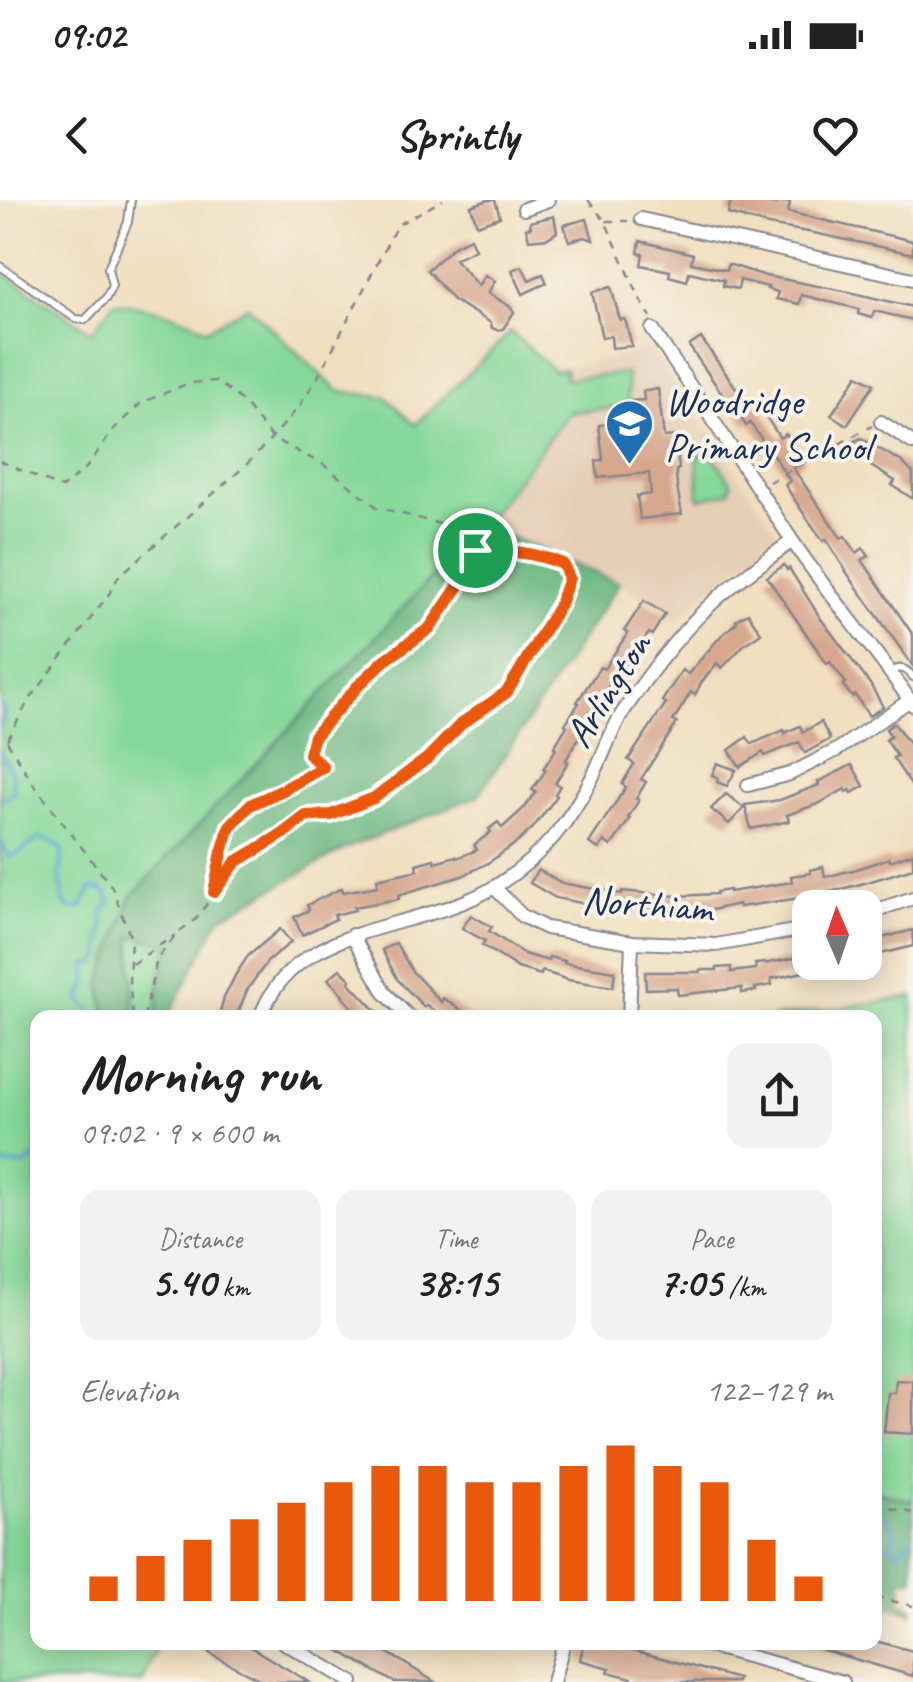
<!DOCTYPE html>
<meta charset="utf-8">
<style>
body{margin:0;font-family:Caveat,sans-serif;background:#f2f2f2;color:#222;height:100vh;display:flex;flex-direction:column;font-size:38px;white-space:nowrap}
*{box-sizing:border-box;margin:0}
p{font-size:32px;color:#767676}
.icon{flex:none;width:55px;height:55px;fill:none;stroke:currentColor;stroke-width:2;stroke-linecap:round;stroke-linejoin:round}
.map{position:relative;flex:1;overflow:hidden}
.drawer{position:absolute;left:30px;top:810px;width:852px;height:640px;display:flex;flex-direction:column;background:#fff;border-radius:20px;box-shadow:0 5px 25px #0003}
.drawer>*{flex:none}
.needle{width:65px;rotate:358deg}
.tools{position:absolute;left:792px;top:690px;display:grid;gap:20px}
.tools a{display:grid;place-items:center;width:90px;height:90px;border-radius:20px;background:#fff;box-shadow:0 5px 25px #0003;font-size:50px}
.pin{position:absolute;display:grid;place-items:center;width:85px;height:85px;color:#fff;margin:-42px;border:5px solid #fff;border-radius:50%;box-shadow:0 2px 10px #0007}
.round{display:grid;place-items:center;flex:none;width:105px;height:105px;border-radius:20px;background:#f2f2f2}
.headline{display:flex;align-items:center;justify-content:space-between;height:170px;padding:0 50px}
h1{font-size:55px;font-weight:600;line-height:75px}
.metrics{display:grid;grid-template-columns:repeat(3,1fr);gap:15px;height:170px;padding:10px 50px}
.metrics div{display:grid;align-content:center;border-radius:20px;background:#f2f2f2;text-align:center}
.metrics b{font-size:42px;font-weight:600}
.metrics small{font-size:28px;font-weight:400}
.metrics p{font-size:28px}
.chart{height:280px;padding:20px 50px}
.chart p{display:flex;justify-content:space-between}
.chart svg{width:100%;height:180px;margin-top:10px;stroke:#ea580c;stroke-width:6}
.status{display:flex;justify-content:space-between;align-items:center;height:70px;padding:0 50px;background:#fff;direction:ltr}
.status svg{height:28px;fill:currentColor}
header{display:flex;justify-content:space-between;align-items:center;height:130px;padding:0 50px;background:#fff;font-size:45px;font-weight:600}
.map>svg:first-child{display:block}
.built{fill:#e6cfb7}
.green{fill:#85d899;stroke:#50847c;stroke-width:2.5}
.forest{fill:#6cb881;stroke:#447470;stroke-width:2.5}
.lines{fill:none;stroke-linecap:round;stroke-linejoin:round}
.stream{stroke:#53a3cd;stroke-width:4}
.building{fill:#d6a68d}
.lane-casing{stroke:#86868e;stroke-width:10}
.street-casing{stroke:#86868e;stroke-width:16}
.path{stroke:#86868e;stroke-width:2.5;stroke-dasharray:8 8;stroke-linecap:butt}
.lane{stroke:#fff;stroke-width:6}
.street{stroke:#fff;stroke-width:12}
.route-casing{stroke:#fff;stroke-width:20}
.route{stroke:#ea580c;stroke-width:12}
.labels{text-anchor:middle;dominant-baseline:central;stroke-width:8;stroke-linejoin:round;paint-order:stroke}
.poi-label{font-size:40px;fill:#1b2f5e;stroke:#f7f3e8;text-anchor:start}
.street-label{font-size:40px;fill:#1b2f5e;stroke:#f7f3e8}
</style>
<div class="status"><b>09:02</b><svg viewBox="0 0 49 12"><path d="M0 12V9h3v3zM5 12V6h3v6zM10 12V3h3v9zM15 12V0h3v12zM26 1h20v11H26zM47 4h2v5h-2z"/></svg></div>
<header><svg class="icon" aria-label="back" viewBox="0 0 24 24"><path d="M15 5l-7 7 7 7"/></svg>Sprintly<svg class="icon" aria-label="heart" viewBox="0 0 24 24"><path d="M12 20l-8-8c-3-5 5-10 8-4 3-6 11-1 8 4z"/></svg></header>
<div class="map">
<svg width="913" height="1482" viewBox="0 0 913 1482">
<rect width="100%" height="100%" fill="#f7f3e8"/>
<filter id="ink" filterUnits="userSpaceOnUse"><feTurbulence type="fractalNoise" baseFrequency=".01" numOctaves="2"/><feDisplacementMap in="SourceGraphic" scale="20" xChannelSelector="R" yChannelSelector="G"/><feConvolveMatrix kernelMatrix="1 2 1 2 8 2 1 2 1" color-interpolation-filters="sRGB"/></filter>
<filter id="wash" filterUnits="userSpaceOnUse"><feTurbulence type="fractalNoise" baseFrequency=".0048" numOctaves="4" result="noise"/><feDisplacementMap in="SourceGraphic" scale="40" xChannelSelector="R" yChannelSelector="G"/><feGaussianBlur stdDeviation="2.25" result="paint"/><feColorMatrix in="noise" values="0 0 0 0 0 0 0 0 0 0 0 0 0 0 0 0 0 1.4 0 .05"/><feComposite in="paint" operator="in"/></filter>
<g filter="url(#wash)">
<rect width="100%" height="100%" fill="#f1debe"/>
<path class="built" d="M650,148L775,329L776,338L710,389L679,419L621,383L482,325L569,214L565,169Z"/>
<g class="green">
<path d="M0,71L92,132L114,102C148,107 177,113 207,129L248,106L338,191L386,197L415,225L511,132L554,171L565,169L566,179L626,173L629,207L569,212L485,321L131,697L101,785L106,817L38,818V1442L159,1443L143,1482H0Z"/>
<path d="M712,254L732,284L729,292L699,299L697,255Z"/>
<path d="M131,736L169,743L159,786L157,817H135Z"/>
<path d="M913,797V1301L875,1291V818H770Z"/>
</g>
<g class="forest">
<path d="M481,325L619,383L478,596L347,648L220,718L168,817H157L159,786L169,744L131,736L135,817H106L101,785L131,697Z"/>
<path d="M875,1291L913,1301V1379H901L902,1391L898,1402L913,1408V1413L875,1403Z"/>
</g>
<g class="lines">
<g class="stream">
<path d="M0,504L6,513L0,527"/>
<path d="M0,552L12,573L14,592L0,600"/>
<path d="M0,641L10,657C34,650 35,624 63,650L60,676L64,703L71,709L81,708L91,689H99L107,694L110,703L103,710C106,727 100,740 101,758L96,764H87V784L80,800L91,810V818"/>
<path d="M0,965H26L38,954"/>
<path d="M875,1324L886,1317L893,1326L895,1337L888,1345L899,1352L913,1336"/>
</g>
</g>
<g id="blocks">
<g class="building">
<path d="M488,0H495L500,17L477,25L471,6Z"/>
<path d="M731,0H753L772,4L777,3L778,0L790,3L788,12L913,41V54L814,33L768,25L728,14Z"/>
<path d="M554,16L557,32L548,38L529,40L526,28L531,27L530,22Z"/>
<path d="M587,19L593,40L585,37L569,41L564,25Z"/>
<path d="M470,38L475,49L455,59L478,86L485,75L495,81L488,93L509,106L514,112L503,129L497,130L492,128L491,123L453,100L427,70L454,46Z"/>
<path d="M640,41L693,54L691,63L726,70L728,64L766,76L849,92L913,107V120L874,111L872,118L858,114L859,109L801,95L799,104L776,99L778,92L767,89L768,87L740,80L738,89L723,86L724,80L689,72L687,81L669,76L670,71L641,65L643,54L638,53Z"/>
<path d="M522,66L529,80L543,74L547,83L523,94L512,70Z"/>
<path d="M611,87L620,120L625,119L632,146L612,148L611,136L602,138L592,92Z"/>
<path d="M701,138L736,188L739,186L752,206L757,203L780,238L786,234L797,249L805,261L793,268L841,338L845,336L857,353L863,348L869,356L862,360L913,435V466L849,376L826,339L823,341L802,311L785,285L790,281L774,256L750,223L746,226L736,209L734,211L689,146Z"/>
<path d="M858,175L874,184L847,225L831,215Z"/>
<path d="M658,189L664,237L675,236L679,269L676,270L677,287L682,314L640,319L637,296L651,294L649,273L598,278L596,261L603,260L599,225L634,221L631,201L644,200L643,191Z"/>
<path d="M861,238L902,262L913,273V299L892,285L895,281L866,263L872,251L851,260L844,246Z"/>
<path d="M784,365L787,370L789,368L821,419L870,484L883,507L869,516L855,495L852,497L843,485L846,483L830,462L827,464L767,377Z"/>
<path d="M644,401L665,414L652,435L649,433L621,474L618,472L588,515L591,517L566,560L568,562L555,583L560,586L555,594L557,596L533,628L519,641L488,663L462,676L398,695L399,699L354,707L355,710L334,715L336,719L302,735L294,717L309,710L307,705L342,688L343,692L378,686L377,679L418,670L416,664L434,659L435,662L456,656L457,658L477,650L474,645L491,632L489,629L498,622L502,628L523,609L536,592L532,590L546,570L543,569L556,549L554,547L567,526L565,524L579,503L577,502L600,467L604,469L628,433L624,431Z"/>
<path d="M748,413L761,433L745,444L722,468L717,463L701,483L695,495L691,492L673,521L677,523L641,579L646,582L636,599L639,600L628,618L630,619L611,646L604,641L599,649L589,643L626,587L622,584L634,564L628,560L666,503L662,501L682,470L688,474L721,436L737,422L736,420Z"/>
<path d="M821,522L830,539L805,553L799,542L765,556L763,552L740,567L729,550L747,537L752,544L784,530L785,533L800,526L803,532Z"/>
<path d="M894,523L913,549V588L893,558L897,556L886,540L891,536L886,529Z"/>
<path d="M717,563L736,570L727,586L717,582L718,578L712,575Z"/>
<path d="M852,565L864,586L852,593L850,590L847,592L845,589L820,603L787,615L789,621L751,629L745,605L780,600L798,593L819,585L818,582Z"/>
<path d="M726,594L744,608L729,624L711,609Z"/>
<path d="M913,653V668L868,682L834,691L807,694L808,697L739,707L738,704L712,710L675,711L596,706L556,698L530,683L538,670L562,683L622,694V691L676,696L716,694V692L729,690V692L792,682L791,676L811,673L810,670L823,667L825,677L857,669L889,658L890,661Z"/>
<path d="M471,715L492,727L489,731L524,754L548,761L549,757L565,761L564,763L615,771L613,787L568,780L542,771L541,775L518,768L482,745L485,741L462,728Z"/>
<path d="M280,729L291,742L267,762L247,790L236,818H218L224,798L236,774L248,756Z"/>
<path d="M913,730V746L865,758V742Z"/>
<path d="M396,743L412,771L441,802L443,798L473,818H445L426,805L424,807L398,780L382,750Z"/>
<path d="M808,755L812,770L771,779L772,785L755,788L756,791L742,793V788L678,795L677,788L646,789L645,772H700V770H717V768L731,767V772L756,769L755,764L769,763Z"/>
<path d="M340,769L351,780L349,782L383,818H362L342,796L343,795L328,779Z"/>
<path d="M896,1180L913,1181V1234L884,1232L888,1193H895Z"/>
<path d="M875,1441L913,1451V1476L806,1445V1442H875Z"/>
<path d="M193,1442H242L309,1482H265L214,1456Z"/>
<path d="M324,1442H383L380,1448L435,1482H394Z"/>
<path d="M584,1442H604L738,1479L737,1482H631L632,1478L608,1472L610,1468L580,1460Z"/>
</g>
</g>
</g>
<g filter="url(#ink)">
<use href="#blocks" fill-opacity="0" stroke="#86868e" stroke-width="2.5"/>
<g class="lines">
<defs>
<g id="lane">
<path d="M0,66L76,119L85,120L106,98L112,86L108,68L128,22L131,0"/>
<path d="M892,471C901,466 907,469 913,477"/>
</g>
<g id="street">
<path d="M524,9L548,0"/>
<path d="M641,19L913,79"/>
<path d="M652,129C699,198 745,269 791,339C829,396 875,448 913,505"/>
<path d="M881,222L913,243"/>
<path d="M748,585L790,574L837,550L910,500"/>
<path d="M494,687L522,716L546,728L632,742L716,745L810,728"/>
<path d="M865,714L913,698"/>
<path d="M352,735L385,793L410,818"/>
<path d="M260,818C294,719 422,733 496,686C543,656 569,623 594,574C604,553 611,531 623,512C651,470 682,429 720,396C743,376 768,359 792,341"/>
<path d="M629,818L632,742"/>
<path d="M283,1442L352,1482"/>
<path d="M695,1442L843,1482"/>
<path d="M553,1482L564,1442"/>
</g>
</defs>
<use href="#lane" class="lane-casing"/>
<use href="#street" class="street-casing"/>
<g class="path">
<path d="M588,0L605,21L641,101L651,117"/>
<path d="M606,21H628"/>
<path d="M0,261L62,288L87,267L114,229L141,203L189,183L217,181L242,201L272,238L324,265L377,307L455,328L474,348"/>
<path d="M769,282L872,226"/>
<path d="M7,540L28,502L109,394L118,377L244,267L272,238L298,208L318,177L397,25L443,0"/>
<path d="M7,541L34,585L112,687L131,739L129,780L133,818"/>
<path d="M132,764L175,735"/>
<path d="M144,818L157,759L178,733L197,718L236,661L281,635L306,616L331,615L374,598L428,558L461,524L507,491L560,405L569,379L563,364C534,352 506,350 475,350L463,361L458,387L430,428L384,461L358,486L314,536L309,554L323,567L283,590L250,605L230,626L222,651L214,691"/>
<path d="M875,1305L913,1313"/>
<path d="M875,1397L913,1406"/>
</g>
<use href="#lane" class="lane"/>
<use href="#street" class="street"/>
</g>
</g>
<g class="lines" filter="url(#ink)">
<defs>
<path id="route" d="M475,350C506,350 534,352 563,364L569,378L560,404L507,492L461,524L428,558L374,598L331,615L306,616L281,635L236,662L214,692L222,652L230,626L250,605L283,590L323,567L309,554L314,536L358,486L384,461L430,428L458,387L463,361Z"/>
</defs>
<use href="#route" class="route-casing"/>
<use href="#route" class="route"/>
</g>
<defs>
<symbol id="school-pin" viewBox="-11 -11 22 30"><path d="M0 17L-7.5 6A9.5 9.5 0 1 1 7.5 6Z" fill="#1f6fb2" stroke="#f7f3e8"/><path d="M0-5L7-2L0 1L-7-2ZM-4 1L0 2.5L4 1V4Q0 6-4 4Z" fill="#fff"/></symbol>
</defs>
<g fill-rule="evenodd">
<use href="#school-pin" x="602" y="196" width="55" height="75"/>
</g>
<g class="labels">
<g class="poi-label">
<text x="665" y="201">Woodridge<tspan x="665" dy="46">Primary School</tspan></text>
</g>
<g class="street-label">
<text transform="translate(608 490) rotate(-58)">Arlington</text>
<text transform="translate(647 704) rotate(4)">Northiam</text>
</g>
</g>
</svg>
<div class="tools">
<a><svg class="needle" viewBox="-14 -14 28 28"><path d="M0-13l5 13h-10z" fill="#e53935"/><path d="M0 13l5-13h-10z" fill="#767676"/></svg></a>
</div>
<div class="pin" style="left:475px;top:350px;background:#1e9e55"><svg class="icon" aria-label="arrive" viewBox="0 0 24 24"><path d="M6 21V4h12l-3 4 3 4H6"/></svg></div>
<section class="drawer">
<div class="headline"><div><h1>Morning run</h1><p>09:02 · 9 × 600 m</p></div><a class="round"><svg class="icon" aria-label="share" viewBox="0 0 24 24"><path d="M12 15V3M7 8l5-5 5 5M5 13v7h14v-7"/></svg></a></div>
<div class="metrics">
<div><p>Distance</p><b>5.40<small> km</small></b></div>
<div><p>Time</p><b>38:15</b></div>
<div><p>Pace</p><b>7:05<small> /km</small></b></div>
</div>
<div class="chart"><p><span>Elevation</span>122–129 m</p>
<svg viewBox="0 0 160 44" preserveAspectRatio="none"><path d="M5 44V38M15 44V33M25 44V29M35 44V24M45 44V20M55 44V15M65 44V11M75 44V11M85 44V15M95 44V15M105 44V11M115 44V6M125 44V11M135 44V15M145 44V29M155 44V38"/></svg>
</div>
</section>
</div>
